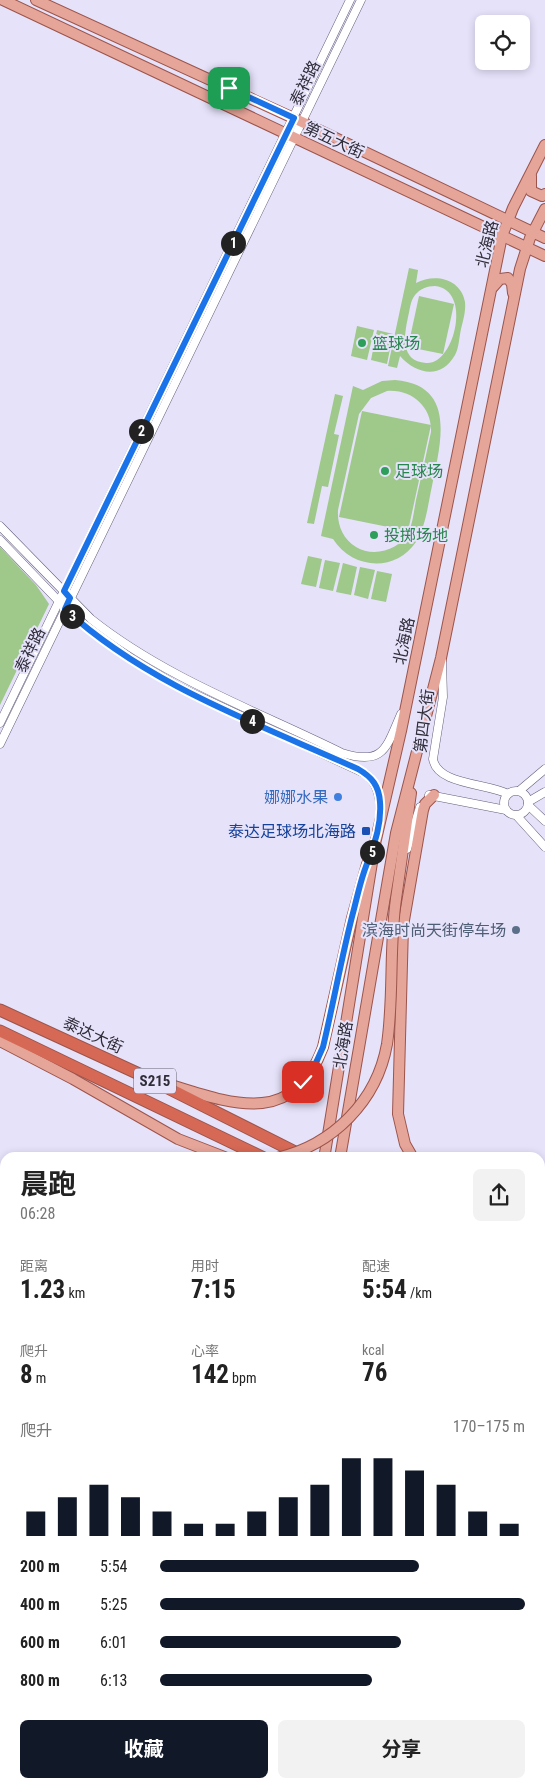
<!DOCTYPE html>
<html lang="zh">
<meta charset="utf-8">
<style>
body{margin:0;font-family:"Roboto Condensed","Noto Sans SC",sans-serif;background:#f2f2f2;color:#222;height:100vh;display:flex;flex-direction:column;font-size:19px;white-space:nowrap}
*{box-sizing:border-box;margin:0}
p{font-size:16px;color:#767676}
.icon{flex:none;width:28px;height:28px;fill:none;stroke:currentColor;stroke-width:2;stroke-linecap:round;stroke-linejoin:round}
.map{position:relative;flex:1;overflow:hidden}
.sheet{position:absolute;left:0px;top:1152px;width:545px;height:636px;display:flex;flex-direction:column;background:#fff;border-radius:15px 15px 0 0;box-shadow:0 2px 8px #0003}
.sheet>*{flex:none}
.controls{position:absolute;left:475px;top:15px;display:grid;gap:10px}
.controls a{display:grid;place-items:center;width:55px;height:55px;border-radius:8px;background:#fff;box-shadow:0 2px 8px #0003;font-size:25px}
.pin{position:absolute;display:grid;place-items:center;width:42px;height:42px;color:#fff;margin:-21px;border-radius:10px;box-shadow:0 2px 8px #0006}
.km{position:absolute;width:25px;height:25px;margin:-12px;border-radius:50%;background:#222;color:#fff;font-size:14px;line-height:25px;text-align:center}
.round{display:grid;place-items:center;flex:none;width:52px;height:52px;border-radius:8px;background:#f2f2f2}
.summary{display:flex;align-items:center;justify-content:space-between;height:85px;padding:0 20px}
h1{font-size:28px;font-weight:700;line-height:38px}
.metrics{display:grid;grid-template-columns:repeat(3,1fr);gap:8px;height:85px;padding:5px 20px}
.metrics div{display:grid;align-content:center}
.metrics b{font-size:25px;font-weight:700}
.metrics small{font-size:14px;font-weight:400}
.metrics p{font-size:14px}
.chart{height:140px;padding:10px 20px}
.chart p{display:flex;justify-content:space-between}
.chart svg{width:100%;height:90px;margin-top:5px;stroke:#111827;stroke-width:6}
.cta{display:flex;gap:10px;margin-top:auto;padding:10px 20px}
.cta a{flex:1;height:58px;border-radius:8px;background:#111827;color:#fff;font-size:20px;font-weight:700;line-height:58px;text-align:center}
.cta a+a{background:#f2f2f2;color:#222}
ul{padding:0 20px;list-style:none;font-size:16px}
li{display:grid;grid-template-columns:80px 60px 1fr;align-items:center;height:38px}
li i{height:12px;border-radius:6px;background:#111827}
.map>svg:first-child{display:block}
.green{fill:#9fc88b;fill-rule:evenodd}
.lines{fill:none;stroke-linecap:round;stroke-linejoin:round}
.minor-casing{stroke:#645f79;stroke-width:9}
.major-casing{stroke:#9c544b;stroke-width:12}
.highway-casing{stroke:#9c544b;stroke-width:13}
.minor{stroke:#fff;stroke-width:8}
.major{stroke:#e6a599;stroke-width:10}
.highway{stroke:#d66955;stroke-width:11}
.major-bridge-casing{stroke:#9c544b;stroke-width:12;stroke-linecap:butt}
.major-bridge{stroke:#e6a599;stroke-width:10}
.route-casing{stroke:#fff;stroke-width:10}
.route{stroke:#1a73e8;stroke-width:6}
.leisure-dot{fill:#2e9e5b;stroke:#e6e2fa;stroke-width:2}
.shop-dot{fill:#3f7fe0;stroke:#e6e2fa;stroke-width:2}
.transit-dot{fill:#1a4fb4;stroke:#e6e2fa;stroke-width:2}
.service-dot{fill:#5c6f8a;stroke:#e6e2fa;stroke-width:2}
.labels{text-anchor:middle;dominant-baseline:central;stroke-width:4;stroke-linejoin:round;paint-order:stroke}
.shield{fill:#e6e2fa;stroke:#676373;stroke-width:1}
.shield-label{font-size:15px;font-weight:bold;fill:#302d39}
.street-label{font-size:16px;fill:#302d39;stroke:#e6e2fa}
.leisure-label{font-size:16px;fill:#27864d;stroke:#e6e2fa;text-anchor:start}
.shop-label{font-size:16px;fill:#366cbe;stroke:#e6e2fa;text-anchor:end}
.transit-label{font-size:16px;fill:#164399;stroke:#e6e2fa;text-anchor:end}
.service-label{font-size:16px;fill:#4e5e75;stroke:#e6e2fa;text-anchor:end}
</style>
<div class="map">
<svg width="545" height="1788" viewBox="0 0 545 1788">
<rect width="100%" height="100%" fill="#e6e2fa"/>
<g class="green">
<path d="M409,268L418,270L416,283C435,273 461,279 465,302C466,311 463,321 461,329C459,338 459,348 455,355C441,380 416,374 400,356L397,368L388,366ZM435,286C473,290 454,366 426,363C400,361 404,336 408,317C410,310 410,301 415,295C420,289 427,286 435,286Z"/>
<path d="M419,296L454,304L443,354L408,347Z"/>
<path d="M357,326L374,330L367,360L351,356Z"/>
<path d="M377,330L393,334L387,364L371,360Z"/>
<path d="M395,380C458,385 440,445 432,486C428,504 426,526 416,542C395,573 352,569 333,539L321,536L353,386L363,390L382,381ZM387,391C412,389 432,407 431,432C426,455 421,478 416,500C414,510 413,522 409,531C400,550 374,558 356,547C343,539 337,525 338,510L359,414L371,398Z"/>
<path d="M335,394L343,396L334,434L339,435L328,487L322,486L314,524L307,523Z"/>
<path d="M362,411L431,425L408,531L339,517Z"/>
<path d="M0,547L36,585L49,604L0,705Z"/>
<path d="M308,556L322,559L316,587L301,584Z"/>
<path d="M325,560L340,563L333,591L319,588Z"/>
<path d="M343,563L357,567L351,595L336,592Z"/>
<path d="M360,567L375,570L368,599L354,595Z"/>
<path d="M377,571L392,574L386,602L371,599Z"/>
<path d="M0,1740L5,1742V1784H81L83,1788H0Z"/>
</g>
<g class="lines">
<defs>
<g id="minor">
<path d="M0,526L91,619C165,678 257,711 342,753C384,766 386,748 401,714"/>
<path d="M0,540L74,617L132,659L179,687L366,774C377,783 380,796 380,810"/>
<path d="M442,661L443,697L433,759C437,785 487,783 508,794"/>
<path d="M0,723L350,0"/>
<path d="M0,744L361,0"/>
<circle cx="516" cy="803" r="12"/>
<path d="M519,791L545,769"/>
<path d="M429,795L506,810"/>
<path d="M528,802L545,792"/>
<path d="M528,805L545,821"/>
<path d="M516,815L545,847"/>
<path d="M407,849L420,807"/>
<path d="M0,1222L5,1225"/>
<path d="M540,1531L545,1520"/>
<path d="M0,1533L5,1536"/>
<path d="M0,1542L5,1544"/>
<path d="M540,1549L545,1538"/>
<path d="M0,1731L5,1733"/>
<path d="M109,1784L117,1788"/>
<path d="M500,1784L509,1788"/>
<path d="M523,1784L531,1788"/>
</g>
<g id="major">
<path d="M3,0L545,256"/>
<path d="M36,0L302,122L545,238"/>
<path d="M531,176V191L542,196L545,194"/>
<path d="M493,287L500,279L508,278L512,284L513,293"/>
<path d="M396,899L411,793"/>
<path d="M0,1041L73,1079L178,1139L227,1158"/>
<path d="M168,1084C232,1104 293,1128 323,1047L352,918L367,864"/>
<path d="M325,1153L375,844L401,731L502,236L513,208L545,145"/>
<path d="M340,1158L396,833L441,658L520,269L530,238L545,209"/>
<path d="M413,1158L405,1144L398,1114L403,926L423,810L425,804L434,795"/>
<path d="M540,1240L545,1243"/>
<path d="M540,1251L545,1254"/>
<path d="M540,1303L545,1306"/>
<path d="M101,1788L103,1784"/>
<path d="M131,1788L133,1784"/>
</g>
<g id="highway">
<path d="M0,1010L150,1079L307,1158"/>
<path d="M0,1031L264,1158"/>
<path d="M540,1269L545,1271"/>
<path d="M540,1291L545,1294"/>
</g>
</defs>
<use href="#minor" class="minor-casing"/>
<use href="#major" class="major-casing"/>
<use href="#highway" class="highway-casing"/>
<use href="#minor" class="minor"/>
<use href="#major" class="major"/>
<use href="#highway" class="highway"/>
<defs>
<path id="major-bridge" d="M277,1158C333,1145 377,1101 387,1044C394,996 389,947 396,899"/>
</defs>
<use href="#major-bridge" class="major-bridge-casing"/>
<use href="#major-bridge" class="major-bridge"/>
</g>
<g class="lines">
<defs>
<path id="route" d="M229,88L294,118L64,591L70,598L65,609C147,685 259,724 358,769C372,777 379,786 380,802C382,828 372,849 364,872C360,884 357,897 354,909C342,954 334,1001 323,1047L315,1065L303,1082"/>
</defs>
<use href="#route" class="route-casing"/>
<use href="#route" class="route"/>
</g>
<g class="leisure-dot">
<circle cx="362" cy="343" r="5"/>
<circle cx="385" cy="471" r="5"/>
<circle cx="374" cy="535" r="5"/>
</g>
<circle class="shop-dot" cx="338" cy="797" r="5"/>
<rect class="transit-dot" x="361" y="826" width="10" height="10" rx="2.5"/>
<circle class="service-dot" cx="516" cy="930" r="5"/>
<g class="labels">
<rect class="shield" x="134" y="1068.5" width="42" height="25" rx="4"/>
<g class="shield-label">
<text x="155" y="1081">S215</text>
</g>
<g class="street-label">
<text transform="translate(305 83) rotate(-64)">泰祥路</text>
<text transform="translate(334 140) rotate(25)">第五大街</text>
<text transform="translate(487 244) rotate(-76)">北海路</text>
<text transform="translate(404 641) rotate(-78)">北海路</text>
<text transform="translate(30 650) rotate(-64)">泰祥路</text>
<text transform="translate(424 721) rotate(-83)">第四大街</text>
<text transform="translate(93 1035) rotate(25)">泰达大街</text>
<text transform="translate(343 1045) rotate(-81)">北海路</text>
</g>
<g class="leisure-label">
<text x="372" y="343">篮球场</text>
<text x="395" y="471">足球场</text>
<text x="384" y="535">投掷场地</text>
</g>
<g class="shop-label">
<text x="328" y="797">娜娜水果</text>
</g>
<g class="transit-label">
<text x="356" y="831">泰达足球场北海路</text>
</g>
<g class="service-label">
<text x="506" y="930">滨海时尚天街停车场</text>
</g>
</g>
</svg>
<div class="controls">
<a><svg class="icon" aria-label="locate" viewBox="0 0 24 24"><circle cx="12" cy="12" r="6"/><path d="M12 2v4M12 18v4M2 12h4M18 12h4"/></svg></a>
</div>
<div class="pin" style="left:229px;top:88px;background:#1e9e55"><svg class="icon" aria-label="arrive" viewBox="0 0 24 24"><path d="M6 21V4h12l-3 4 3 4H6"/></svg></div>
<div class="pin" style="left:303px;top:1082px;background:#d93025"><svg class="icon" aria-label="check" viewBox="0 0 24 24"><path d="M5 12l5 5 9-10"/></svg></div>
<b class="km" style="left:233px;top:243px">1</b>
<b class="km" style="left:141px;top:431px">2</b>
<b class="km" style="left:72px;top:616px">3</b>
<b class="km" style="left:252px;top:721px">4</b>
<b class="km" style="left:372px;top:852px">5</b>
<section class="sheet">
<div class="summary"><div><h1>晨跑</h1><p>06:28</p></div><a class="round"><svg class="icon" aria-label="share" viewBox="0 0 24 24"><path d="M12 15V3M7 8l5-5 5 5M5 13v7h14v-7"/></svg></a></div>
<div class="metrics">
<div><p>距离</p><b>1.23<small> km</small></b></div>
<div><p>用时</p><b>7:15</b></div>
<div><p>配速</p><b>5:54<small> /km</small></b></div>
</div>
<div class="metrics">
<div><p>爬升</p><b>8<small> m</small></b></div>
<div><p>心率</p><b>142<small> bpm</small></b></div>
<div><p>kcal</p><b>76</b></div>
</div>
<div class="chart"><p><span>爬升</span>170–175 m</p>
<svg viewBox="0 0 160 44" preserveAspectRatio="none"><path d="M5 44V32M15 44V25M25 44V19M35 44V25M45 44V32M55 44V38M65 44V38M75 44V32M85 44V25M95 44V19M105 44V6M115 44V6M125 44V12M135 44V19M145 44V32M155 44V38"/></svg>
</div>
<ul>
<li><b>200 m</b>5:54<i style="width:71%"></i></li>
<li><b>400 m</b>5:25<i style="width:100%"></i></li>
<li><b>600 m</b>6:01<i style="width:66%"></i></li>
<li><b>800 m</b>6:13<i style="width:58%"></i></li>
</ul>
<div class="cta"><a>收藏</a><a>分享</a></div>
</section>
</div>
